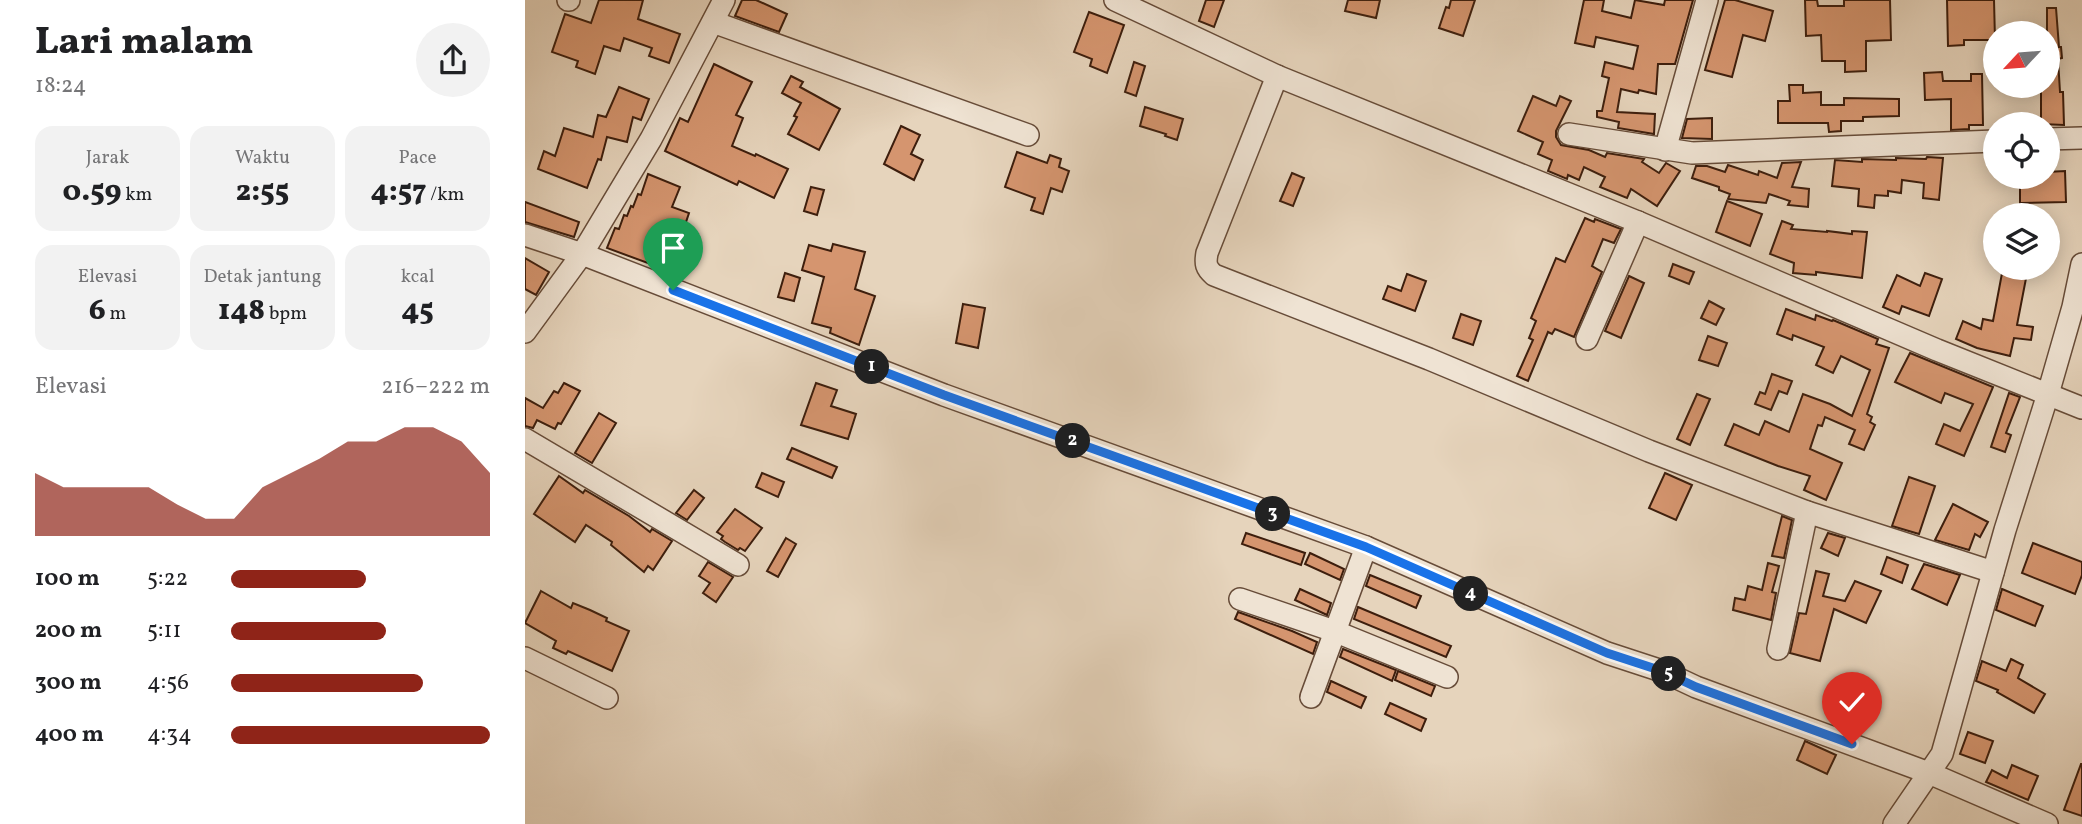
<!DOCTYPE html>
<html lang="id">
<meta charset="utf-8">
<style>
body{margin:0;font-family:Vollkorn,serif;background:#f2f2f2;color:#202124;height:100vh;display:flex;flex-direction:column;font-size:26px;white-space:nowrap}
*{box-sizing:border-box;margin:0}
p{font-size:23px;color:#757577}
.icon{flex:none;width:38px;height:38px;fill:none;stroke:currentColor;stroke-width:2;stroke-linecap:round;stroke-linejoin:round}
.map{position:relative;flex:1;overflow:hidden}
.details{display:flex;flex-direction:column;background:#fff;width:525px}
.details>*{flex:none}
.needle{width:46px;rotate:244deg}
.buttons{position:absolute;left:1458px;top:21px;display:grid;gap:14px}
.buttons a{display:grid;place-items:center;width:77px;height:77px;border-radius:50%;background:#fff;box-shadow:0 4px 18px #0003;font-size:35px}
.pin{position:absolute;display:grid;place-items:center;width:60px;height:60px;color:#fff;margin:-72px -30px;border-radius:50% 50% 50% 0;rotate:-45deg;box-shadow:0 0 7px #0007}
.pin .icon{rotate:45deg}
.km{position:absolute;width:35px;height:35px;margin:-18px;border-radius:50%;background:#222;color:#fff;font-size:19px;line-height:35px;text-align:center}
.round{display:grid;place-items:center;flex:none;width:74px;height:74px;border-radius:37px;background:#f2f2f2}
.headline{display:flex;align-items:center;justify-content:space-between;height:119px;padding:0 35px}
h1{font-size:38px;font-weight:800;line-height:52px}
.figures{display:grid;grid-template-columns:repeat(3,1fr);gap:10px;height:119px;padding:7px 35px}
.figures div{display:grid;align-content:center;border-radius:18px;background:#f2f2f2;text-align:center}
.figures b{font-size:30px;font-weight:800}
.figures small{font-size:19px;font-weight:400}
.figures p{font-size:19px}
.chart{height:196px;padding:14px 35px}
.chart p{display:flex;justify-content:space-between}
.chart svg{width:100%;height:126px;margin-top:7px;fill:#8f2418;opacity:.7}
ul{padding:0 35px;list-style:none;font-size:23px}
li{display:grid;grid-template-columns:112px 84px 1fr;align-items:center;height:52px}
li i{height:18px;border-radius:9px;background:#8f2418}
main{display:flex;flex:1;min-height:0}
.map>svg:first-child{display:block}
.building{fill:#d5956f;stroke:#3d1e0d;stroke-width:2}
.lines{fill:none;stroke-linecap:round;stroke-linejoin:round}
.minor-casing{stroke:#674c39;stroke-width:24}
.minor{stroke:#efe3d3;stroke-width:21}
.route-casing{stroke:#fff;stroke-width:14}
.route{stroke:#1a73e8;stroke-width:9}
</style>
<main>
<section class="details">
<div class="headline"><div><h1>Lari malam</h1><p>18:24</p></div><a class="round"><svg class="icon" aria-label="share" viewBox="0 0 24 24"><path d="M12 15V3M7 8l5-5 5 5M5 13v7h14v-7"/></svg></a></div>
<div class="figures">
<div><p>Jarak</p><b>0.59<small> km</small></b></div>
<div><p>Waktu</p><b>2:55</b></div>
<div><p>Pace</p><b>4:57<small> /km</small></b></div>
</div>
<div class="figures">
<div><p>Elevasi</p><b>6<small> m</small></b></div>
<div><p>Detak jantung</p><b>148<small> bpm</small></b></div>
<div><p>kcal</p><b>45</b></div>
</div>
<div class="chart"><p><span>Elevasi</span>216–222 m</p>
<svg viewBox="0 0 160 44" preserveAspectRatio="none"><path d="M0 44V22L10 27L20 27L30 27L40 27L50 33L60 38L70 38L80 27L90 22L100 17L110 11L120 11L130 6L140 6L150 11L160 22V44z"/></svg>
</div>
<ul>
<li><b>100 m</b>5:22<i style="width:52%"></i></li>
<li><b>200 m</b>5:11<i style="width:60%"></i></li>
<li><b>300 m</b>4:56<i style="width:74%"></i></li>
<li><b>400 m</b>4:34<i style="width:100%"></i></li>
</ul>
</section>
<div class="map">
<svg width="1557" height="824" viewBox="0 0 1557 824">
<rect width="100%" height="100%" fill="#e6d4bc"/>
<filter id="stains"><feTurbulence type="fractalNoise" baseFrequency=".00286" numOctaves="4"/><feColorMatrix values="0 0 0 0 .2 0 0 0 0 .09 0 0 0 0 .02 0 0 0 .5 -.17"/></filter>
<radialGradient id="worn" r=".72"><stop offset=".6" stop-color="#630" stop-opacity="0"/><stop offset="1" stop-color="#630" stop-opacity=".3"/></radialGradient>
<g class="building">
<path d="M74,0H118L113,19L155,34L144,63L124,56L127,48L99,38L95,51L79,46L70,74L51,67L53,61L27,52L40,14L66,23Z"/>
<path d="M217,0H231L262,14L254,32L210,16Z"/>
<path d="M681,0H699L689,27L674,21Z"/>
<path d="M823,0H855L851,18L820,11Z"/>
<path d="M926,0H950L938,36L914,28L921,7L924,8Z"/>
<path d="M1059,0H1079L1077,11L1106,18L1110,0L1139,5L1140,0H1168L1150,64H1133L1131,94L1114,90L1113,93L1096,89L1092,112L1130,114L1129,134L1093,128L1094,122L1072,117V111H1077L1084,78L1077,76L1080,62L1108,69L1113,46L1071,37L1069,47L1050,43Z"/>
<path d="M1200,0H1210L1248,11L1240,41L1218,35L1207,77L1180,70Z"/>
<path d="M1280,0H1292L1293,6H1319V0H1365L1366,40L1341,41V71L1320,72V61H1297L1296,35L1281,36Z"/>
<path d="M1422,0H1469L1470,40H1439V45L1423,46Z"/>
<path d="M1522,8H1531L1534,47H1536L1537,58L1533,59L1535,92H1538L1539,125L1516,124V86H1522Z"/>
<path d="M564,12L599,25L582,73L565,66L567,59L549,52Z"/>
<path d="M609,62L620,66L611,96L600,92Z"/>
<path d="M189,64L227,82L211,115L218,118L207,146L230,156L231,154L263,169L249,198L214,181L212,185L140,151L155,118L163,122Z"/>
<path d="M1417,72L1418,81H1446V74H1457L1458,125H1444V129L1426,130V99L1400,100L1399,73Z"/>
<path d="M266,76L278,82L275,87L315,109L294,150L263,134L272,117L269,116L276,103L257,93Z"/>
<path d="M1264,85H1278V93L1296,92V105H1319V98L1374,99V116L1338,117V121H1316V131L1304,132L1303,123H1253V101H1265Z"/>
<path d="M94,87L124,99L116,120L108,117L102,142L82,137L76,160L73,159L62,188L13,169L19,151L30,156L39,128L68,137L73,115L81,117Z"/>
<path d="M1008,96L1031,106L1035,96L1046,101L1031,131V137L1036,145L1064,150L1080,157L1082,153L1119,159L1117,162L1134,173L1141,163L1155,171L1132,206L1106,189L1102,198L1075,187L1080,177L1059,167L1054,180L1043,175L1042,179L1023,171L1027,160L1013,154L1018,142L993,131Z"/>
<path d="M620,107L658,119L652,140L640,136L641,134L615,126Z"/>
<path d="M1187,118V139L1157,138L1162,119Z"/>
<path d="M376,126L395,135L386,154L398,160L389,180L359,164Z"/>
<path d="M492,152L522,163L525,155L536,159L534,167L544,171L537,192L526,188L518,214L506,210L510,198L480,187Z"/>
<path d="M1402,157L1418,158L1414,200L1398,198L1399,183L1377,180L1376,193L1363,191V196L1350,195L1349,208L1333,206L1334,189L1307,186L1310,160L1337,162V159L1371,160V158L1401,159Z"/>
<path d="M1276,162L1267,187L1284,189L1283,207L1263,205L1265,201L1244,194L1241,203L1203,199L1205,194L1194,190V187L1167,178L1171,166H1182L1200,172L1203,165L1233,175L1234,171L1252,178L1257,163Z"/>
<path d="M1540,171L1541,202L1495,203V178L1522,177V172Z"/>
<path d="M767,173L779,178L768,206L755,201Z"/>
<path d="M123,174L155,187L147,207L164,213L159,228L173,234L160,268L134,258L131,266L82,248L90,228L94,229L99,215L102,216L106,206L108,207L113,194L116,195Z"/>
<path d="M286,187L299,190L292,215L279,211Z"/>
<path d="M1202,201L1237,214L1225,246L1191,232Z"/>
<path d="M0,202L54,222L49,237L0,222Z"/>
<path d="M1060,218L1069,222L1070,219L1096,229L1089,243L1078,239L1067,266L1077,272L1049,337L1030,329L1027,334L1023,332L1003,381L992,376L1008,340L1004,338L1011,321L1006,318L1031,258L1040,262Z"/>
<path d="M1257,221L1268,225L1266,229L1302,232V231L1327,234V231L1342,232L1337,278L1291,272V275L1268,273L1269,263L1245,254Z"/>
<path d="M308,244L340,252L330,289L350,296L334,345L305,333L306,328L287,323L299,277L277,270L284,245L306,251Z"/>
<path d="M0,258L24,272L11,295L0,289Z"/>
<path d="M1148,264L1169,272L1164,284L1144,276Z"/>
<path d="M1478,268H1503L1492,325L1508,327L1506,340L1489,338L1485,356L1452,348L1431,339L1438,321L1456,329L1458,319L1468,321Z"/>
<path d="M260,273L275,278L269,301L253,297Z"/>
<path d="M1400,273L1417,279L1404,316L1377,306L1374,314L1358,307L1372,275L1395,286Z"/>
<path d="M882,274L901,281L890,311L858,299L863,286L876,291Z"/>
<path d="M1104,276L1119,283L1096,338L1080,331Z"/>
<path d="M1184,301L1199,309L1191,325L1176,318Z"/>
<path d="M438,304L460,308L453,348L431,343Z"/>
<path d="M1261,309L1290,320L1291,315L1307,321L1308,320L1353,339L1351,344L1364,348L1342,414L1347,417L1345,422L1350,425L1339,450L1324,444L1330,430L1300,417L1297,426L1293,425L1285,449L1317,463L1301,500L1279,490L1285,476L1253,466L1200,445L1209,424L1234,435L1240,421L1264,432L1278,394L1305,404L1327,416L1345,370L1316,356L1308,373L1291,365L1299,347L1268,335L1267,340L1252,334Z"/>
<path d="M936,314L956,321L948,345L928,338Z"/>
<path d="M1183,336L1202,343L1193,366L1174,360Z"/>
<path d="M1385,353L1468,387L1439,456L1411,444L1419,424L1435,431L1448,404L1420,393L1416,403L1370,382Z"/>
<path d="M1247,374L1267,381L1262,394L1254,391L1246,410L1230,404L1235,392L1240,394Z"/>
<path d="M39,383L55,391L36,424L33,423L30,429L12,420L8,428L0,426V398L18,408L29,391L33,393Z"/>
<path d="M291,383L312,390L306,406L331,414L323,439L276,425Z"/>
<path d="M1484,393L1495,397L1481,433L1486,435L1480,452L1466,447Z"/>
<path d="M1172,394L1185,399L1165,445L1152,439Z"/>
<path d="M74,413L91,423L67,463L50,453Z"/>
<path d="M267,448L312,467L307,478L262,459Z"/>
<path d="M237,473L259,482L253,497L231,487Z"/>
<path d="M1140,473L1167,485L1151,520L1124,508Z"/>
<path d="M34,476L58,493L60,490L104,516L125,532L127,529L147,541L128,570L123,566L119,572L86,545L87,542L61,525L50,542L9,514Z"/>
<path d="M1384,477L1410,486L1394,534L1367,526Z"/>
<path d="M169,490L179,498L162,520L151,513Z"/>
<path d="M1428,504L1463,522L1455,537L1450,534L1444,550L1410,540Z"/>
<path d="M210,509L237,528L220,551L215,548L213,550L200,542L196,539L198,536L192,532Z"/>
<path d="M1257,516L1267,520L1259,558L1247,556Z"/>
<path d="M721,533L780,553L776,565L717,544Z"/>
<path d="M1303,533L1320,538L1313,556L1296,548Z"/>
<path d="M261,538L271,544L253,577L242,571Z"/>
<path d="M1508,543L1557,562V575L1550,594L1497,573Z"/>
<path d="M785,553L819,569L815,580L780,564Z"/>
<path d="M1362,557L1383,565L1377,583L1356,574Z"/>
<path d="M183,562L208,577L191,602L178,593L185,583L174,576Z"/>
<path d="M1243,563L1254,566L1247,592L1251,593L1246,620L1208,610L1210,598L1220,600L1223,586L1237,590Z"/>
<path d="M1399,564L1435,575L1422,605L1387,589Z"/>
<path d="M1291,571L1304,574L1298,596L1320,601L1330,581L1356,591L1341,623L1309,609L1295,661L1265,653L1274,613L1281,614Z"/>
<path d="M845,575L896,596L891,608L841,586Z"/>
<path d="M775,589L806,603L802,615L770,600Z"/>
<path d="M1477,589L1518,606L1510,626L1471,610Z"/>
<path d="M16,591L46,608L48,603L65,610L82,618L81,621L104,631L87,671L43,651L41,654L28,648L31,641L0,623Z"/>
<path d="M833,607L926,646L921,657L829,619Z"/>
<path d="M713,612L767,631L792,642L788,654L710,619Z"/>
<path d="M818,649L871,670L867,681L815,657Z"/>
<path d="M1486,659L1498,665L1493,678L1520,694L1509,713L1472,692L1473,690L1451,681L1457,661L1481,671Z"/>
<path d="M873,671L910,686L906,696L870,680Z"/>
<path d="M806,681L841,697L836,708L802,692Z"/>
<path d="M865,703L901,719L896,731L860,714Z"/>
<path d="M1443,732L1468,741L1460,763L1435,754Z"/>
<path d="M1280,741L1311,755L1302,774L1272,760Z"/>
<path d="M1556,764H1557V816L1539,810Z"/>
<path d="M1487,765L1513,776L1503,800L1461,782L1467,770L1482,778Z"/>
</g>
<g class="lines">
<defs>
<g id="minor">
<path d="M43,0H44"/>
<path d="M590,0L752,76L1113,222L1412,350L1557,408"/>
<path d="M188,22L503,135"/>
<path d="M752,76L682,253C680,264 681,268 689,275L904,359L1124,451L1282,512L1468,572"/>
<path d="M1044,134L1167,153L1470,141"/>
<path d="M1522,139L1557,138"/>
<path d="M1140,150L1182,0"/>
<path d="M0,235L57,254L419,395L841,547L1082,653L1137,671L1171,687L1404,773L1522,824"/>
<path d="M0,332L57,254L126,139L199,0"/>
<path d="M1062,339L1113,222"/>
<path d="M0,439L213,565"/>
<path d="M715,599L809,631L922,677"/>
<path d="M1253,649L1282,512"/>
<path d="M0,658L82,698"/>
<path d="M786,697L841,547"/>
<path d="M1369,824L1417,754L1480,530L1523,394L1548,307L1557,264"/>
</g>
</defs>
<use href="#minor" class="minor-casing"/>
<use href="#minor" class="minor"/>
</g>
<g class="lines">
<defs>
<path id="route" d="M148,290L419,395L841,547L1082,653L1137,671L1171,687L1327,744"/>
</defs>
<use href="#route" class="route-casing"/>
<use href="#route" class="route"/>
</g>
<rect width="100%" height="100%" filter="url(#stains)"/>
<rect width="100%" height="100%" fill="url(#worn)"/>
</svg>
<div class="buttons">
<a><svg class="needle" viewBox="-14 -14 28 28"><path d="M0-13l5 13h-10z" fill="#e53935"/><path d="M0 13l5-13h-10z" fill="#757577"/></svg></a>
<a><svg class="icon" aria-label="locate" viewBox="0 0 24 24"><circle cx="12" cy="12" r="6"/><path d="M12 2v4M12 18v4M2 12h4M18 12h4"/></svg></a>
<a><svg class="icon" aria-label="layers" viewBox="0 0 24 24"><path d="M12 4l9 5-9 5-9-5zM3 14l9 5 9-5"/></svg></a>
</div>
<div class="pin" style="left:148px;top:290px;background:#1e9e55"><svg class="icon" aria-label="arrive" viewBox="0 0 24 24"><path d="M6 21V4h12l-3 4 3 4H6"/></svg></div>
<div class="pin" style="left:1327px;top:744px;background:#d93025"><svg class="icon" aria-label="check" viewBox="0 0 24 24"><path d="M5 12l5 5 9-10"/></svg></div>
<b class="km" style="left:347px;top:367px">1</b>
<b class="km" style="left:548px;top:441px">2</b>
<b class="km" style="left:748px;top:514px">3</b>
<b class="km" style="left:946px;top:594px">4</b>
<b class="km" style="left:1144px;top:674px">5</b>
</div>
</main>
